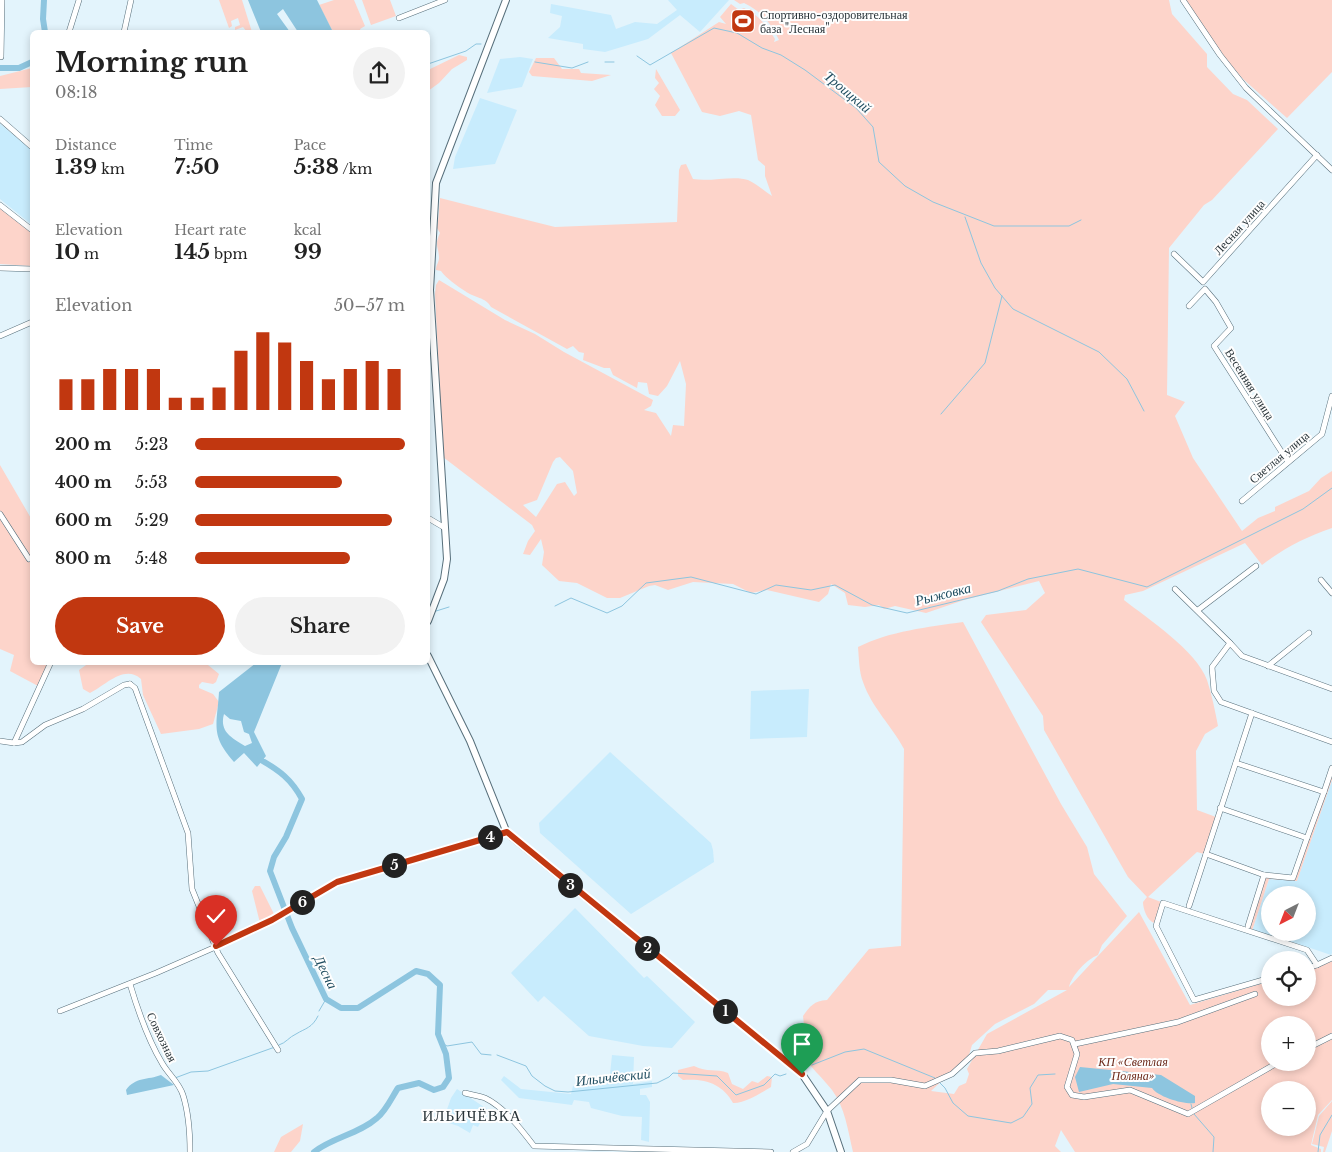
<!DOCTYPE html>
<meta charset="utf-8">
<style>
body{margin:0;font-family:"Libre Baskerville",serif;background:#f2f2f2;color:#222;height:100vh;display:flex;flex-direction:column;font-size:19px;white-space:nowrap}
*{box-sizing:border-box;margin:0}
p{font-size:16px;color:#767676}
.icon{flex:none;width:28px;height:28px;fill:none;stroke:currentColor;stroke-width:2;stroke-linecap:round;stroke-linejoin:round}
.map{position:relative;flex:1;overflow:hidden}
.panel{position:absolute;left:30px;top:30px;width:400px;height:635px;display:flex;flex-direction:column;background:#fff;border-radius:8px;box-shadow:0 2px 8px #0003}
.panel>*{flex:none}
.needle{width:32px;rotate:222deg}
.tools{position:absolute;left:1261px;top:886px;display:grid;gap:10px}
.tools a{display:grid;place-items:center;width:55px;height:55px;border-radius:50%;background:#fff;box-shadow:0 2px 8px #0003;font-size:25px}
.pin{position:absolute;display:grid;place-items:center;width:42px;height:42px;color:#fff;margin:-51px -21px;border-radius:50% 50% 50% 0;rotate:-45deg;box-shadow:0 0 5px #0007}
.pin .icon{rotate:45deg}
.km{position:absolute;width:25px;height:25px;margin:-12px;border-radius:50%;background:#222;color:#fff;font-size:14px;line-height:25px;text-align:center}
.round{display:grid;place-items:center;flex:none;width:52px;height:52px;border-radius:26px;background:#f2f2f2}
.head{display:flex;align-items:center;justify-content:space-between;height:85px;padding:0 25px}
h1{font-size:28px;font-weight:700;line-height:38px}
.figures{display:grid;grid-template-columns:repeat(3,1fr);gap:8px;height:85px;padding:5px 25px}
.figures div{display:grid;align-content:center}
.figures b{font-size:21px;font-weight:700}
.figures small{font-size:14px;font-weight:400}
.figures p{font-size:14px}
.chart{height:140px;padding:10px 25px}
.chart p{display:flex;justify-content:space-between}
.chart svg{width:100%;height:90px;margin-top:5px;stroke:#c13710;stroke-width:6}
.primary-button{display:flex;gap:10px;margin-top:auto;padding:10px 25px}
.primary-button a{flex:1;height:58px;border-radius:30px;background:#c13710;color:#fff;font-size:20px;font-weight:700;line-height:58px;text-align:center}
.primary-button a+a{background:#f2f2f2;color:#222}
ul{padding:0 25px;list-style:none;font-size:16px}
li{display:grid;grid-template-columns:80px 60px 1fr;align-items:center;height:38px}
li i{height:12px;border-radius:6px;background:#c13710}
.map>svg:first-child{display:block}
.built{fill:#c8ecfd;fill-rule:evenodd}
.green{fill:#fdd4ca;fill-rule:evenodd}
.water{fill:#8dc5df;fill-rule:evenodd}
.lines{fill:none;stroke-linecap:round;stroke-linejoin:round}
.stream{stroke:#8dc5df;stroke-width:1}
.river{stroke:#8dc5df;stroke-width:6}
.minor-casing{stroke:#576f7b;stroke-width:6}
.major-casing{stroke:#576f7b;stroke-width:8}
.minor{stroke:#fff;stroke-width:5}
.major{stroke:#fff;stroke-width:6}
.route-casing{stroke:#fff;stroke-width:10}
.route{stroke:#c13710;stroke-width:6}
.labels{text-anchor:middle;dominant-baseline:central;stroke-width:4;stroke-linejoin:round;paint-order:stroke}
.poi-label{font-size:12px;fill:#283338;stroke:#fefefe;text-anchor:start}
.street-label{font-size:12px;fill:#283338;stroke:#fefefe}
.park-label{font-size:12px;font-style:italic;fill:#6c2919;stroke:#fefefe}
.water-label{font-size:14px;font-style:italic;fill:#1e4c5f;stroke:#fefefe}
.quarter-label{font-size:15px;letter-spacing:1px;fill:#283338;stroke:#fefefe}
</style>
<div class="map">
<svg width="1332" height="1152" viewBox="0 0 1332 1152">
<rect width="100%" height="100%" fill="#e3f4fc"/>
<g class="built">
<path d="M668,0H729L700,32L680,15L648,39L605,52L583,49V44L548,38L560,27L562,16L550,13L551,4L611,15L616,29L635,22L657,24L677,10Z"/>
<path d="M520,57L533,59L522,87L487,93L500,59Z"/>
<path d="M480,98L517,110L495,164L453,169L455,157Z"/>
<path d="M0,124L32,150V225L0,199Z"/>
<path d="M809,689L807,737L750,739L751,691Z"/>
<path d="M610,752L711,843L713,850L714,862L631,914L540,833L539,823Z"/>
<path d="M1332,780V953L1331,955L1278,937L1277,939L1252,931L1269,879L1297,881ZM1270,895H1308V932H1270Z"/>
<path d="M575,908L644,978L647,976L695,1022L672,1048L643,1046L589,1036L544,996L538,1002L511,973Z"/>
<path d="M612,1055L634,1057L633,1084L652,1081V1087L640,1089V1095H646L650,1102L649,1142L641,1140L642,1117L622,1116L591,1108L589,1102L574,1100L572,1105L519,1098L501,1080L504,1076L521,1089L571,1094L573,1086L597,1084L599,1076L610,1074Z"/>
<path d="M457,1089L487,1109L478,1127L473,1125L470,1133L458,1126L443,1121L451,1098Z"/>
</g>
<g class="green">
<path d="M219,0H242L252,32H247L243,27L235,30V27L240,25L238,18L231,21L232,26L229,28Z"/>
<path d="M334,0H354L365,26L360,29L361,32H333L319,5Z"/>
<path d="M362,0H390L396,16L371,25Z"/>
<path d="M734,0H1169L1172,14L1207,54V67L1233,94L1247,100L1278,129L1212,200L1204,205L1169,248L1167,395L1185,402L1175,416L1193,458L1242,531L1258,518L1275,511V507L1309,491L1321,478L1332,471V528C1306,537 1284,548 1262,565L1245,543L1143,591L1125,595L1124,600C1148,619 1196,650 1207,680C1212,695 1215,711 1218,726L1205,734L1196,751L1197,810L1216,817L1204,854L1197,852L1148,897L1161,902L1154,923C1147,920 1143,909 1143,902L1147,897L1128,877L1044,730L1043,716L981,622L986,615L1026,610L1045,593L1039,581L964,600L926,613L895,606L884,609L879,605L865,607L848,605L845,593L831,584L828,594L819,602L767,590L751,593L733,584L693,582L668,590L655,585L649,586L620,598H607L577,583L559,581L542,565L544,552L541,539L530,555L523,554L528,541L535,531L532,525L443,457L435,294L436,285L439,280L505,320L535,334L564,352L653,400L651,406L644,410L656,413L671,436L673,425L684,426L686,384L680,361L667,386L658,396L649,394L647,383L638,382L637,388L613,375L610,368H604L583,360L584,353L579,352L573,346L567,349L491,307C486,297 474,298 465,291C457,286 446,278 441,271L436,270C436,265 439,262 439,258C439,247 434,246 440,233L437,228C439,217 439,208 440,198L555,227L677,222L679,170L681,165L686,164L693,179C711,182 734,175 748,180C757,184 764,191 772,196L765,176V166L758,160L751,115L739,111L720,116L702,112L671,53L719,22L726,24L720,17L731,4L739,10L744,8C758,15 767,25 775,39L774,42L779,40C771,23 761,11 744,3L740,4ZM560,457L573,471L577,493L574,496L565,482L557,484L536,517L523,505L537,500L553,462L556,458Z"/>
<path d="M1186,0H1332V72L1287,118L1243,79L1222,55Z"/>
<path d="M459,55L467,57V60L452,69L439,83L428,91V70Z"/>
<path d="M536,58H554L562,69H579L581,73L611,75L592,81L532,76L529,72Z"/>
<path d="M32,68V87L0,89V76Z"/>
<path d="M656,69L680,110L675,116H662L655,105L660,96L654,89L659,83L655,78Z"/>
<path d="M0,208L32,233V266L0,264Z"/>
<path d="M0,465L32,520V662L49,663L38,686L10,671L14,655L0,649Z"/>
<path d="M963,622L1061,804L1087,847L1094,874L1127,916L1102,945L1098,955C1087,959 1072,975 1069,987L1139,912L1190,1005L1270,981V998H1308V970L1332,961V1100L1318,1115L1311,1145L1321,1149V1152H1075L1061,1130L1055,1146L1061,1152H853C848,1131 845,1107 832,1090C818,1072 804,1063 796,1041L804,1025L803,1016C810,1006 814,1001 827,1000L869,949L901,946L904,749C892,726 872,708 863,682C859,672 859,658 858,647C890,631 928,627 963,622ZM1048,990H1067L987,1034L967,1069L969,1074L966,1083L959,1086L954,1094L931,1091L969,1055L972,1045L995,1024L1034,1004ZM1270,1025H1308V1062H1270ZM1270,1090H1308V1128H1270Z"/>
<path d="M89,663H213L208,665L219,674L216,682L213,684L202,682L199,685V688L213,694L219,702L213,724L199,729L161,734L143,695L141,679C124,664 105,686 90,693L83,689L79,670Z"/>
<path d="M1332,773V780L1297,881L1269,879L1252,931L1249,930L1264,879L1267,877L1295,879Z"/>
<path d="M255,886H260L274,914L272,918L260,923L252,891Z"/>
<path d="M694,1066C707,1073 716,1068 728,1073L732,1084L743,1089L752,1081L758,1083L767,1076L772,1077L771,1087C761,1093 743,1104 733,1103C723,1084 705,1078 683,1080L678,1076V1070Z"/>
<path d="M1332,1101V1131L1325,1152H1323L1324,1147L1312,1144L1319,1116Z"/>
<path d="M303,1124L300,1141L291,1152H274L281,1137Z"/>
</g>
<g class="water">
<path d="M248,0H317L333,32H298L283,9L277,14L290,32H261Z"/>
<path d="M256,663H282L254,732L266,756L257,767L244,753L234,762C210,735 217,726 219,692ZM224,714L230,719L241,721L244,732L249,734L252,743L245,746C232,738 219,732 224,714Z"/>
<path d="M1080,1067L1161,1075L1195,1096V1103C1185,1105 1158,1097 1152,1088L1113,1084L1079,1092L1075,1077Z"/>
<path d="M161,1075L174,1085L127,1095L126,1090C135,1077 148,1080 161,1075Z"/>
</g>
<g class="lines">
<g class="stream">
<path d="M637,56L650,65L714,28L737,33L762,48L781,55L805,70L856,108L873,127L879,162L905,186L933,202L994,226H1069L1081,220"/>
<path d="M535,62L572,68L588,62"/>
<path d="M605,62H614"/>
<path d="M428,64L466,51L476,44H481"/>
<path d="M965,217L981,263L995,288L1013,309L1099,352L1127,379L1144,411"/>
<path d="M941,414L985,363L1002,296"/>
<path d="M555,606L571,598L607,613L622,606L646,583L691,577L756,594L776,585L811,590L835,585L872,605L907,613L998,591L1028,579L1078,569L1147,587L1303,509L1332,488"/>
<path d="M433,612L449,607"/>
<path d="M319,1011L326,999"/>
<path d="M442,1043L447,1046L472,1042L481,1054L491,1055"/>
<path d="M279,1045C286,1043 289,1037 296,1034C306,1028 312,1028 318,1016"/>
<path d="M497,1055L526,1066L532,1076L545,1086L555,1091L568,1092L657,1083L669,1077L673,1073L717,1076L736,1095L764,1085L775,1074L780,1076L786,1074"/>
<path d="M812,1065L845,1052L864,1049L935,1078"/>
<path d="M175,1078L191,1072L208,1071L275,1047"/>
<path d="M940,1083L945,1088L953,1103L968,1116L1011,1123L1023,1117L1032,1104L1030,1088L1038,1075L1055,1074"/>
<path d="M1191,1104L1192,1108"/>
<path d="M1194,1114L1214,1137L1213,1152"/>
<path d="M1318,1152L1320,1135L1332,1115"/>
</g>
<g class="river">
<path d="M44,0L43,19L45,32"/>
<path d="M0,68H19L32,62"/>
<path d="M259,753L261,760C280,771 291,779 302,799L286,837L274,857L270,871L292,928L326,999L341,1008H358L416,971L428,974L440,985L438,1034L446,1054L449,1078L443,1087L434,1090L419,1083L398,1088C392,1097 386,1111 377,1118C359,1134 333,1137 314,1152"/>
</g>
<defs>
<g id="minor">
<path d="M1183,0L1220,55L1246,88L1332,170"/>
<path d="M399,18L445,0"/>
<path d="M69,32L79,0"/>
<path d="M124,32L131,0"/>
<path d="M1,57L2,0"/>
<path d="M0,119L32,147"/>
<path d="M0,205L32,230"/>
<path d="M1174,254L1203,282L1317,155"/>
<path d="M0,268L32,269"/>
<path d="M1189,306L1205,289L1216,302L1231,328L1214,346L1288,462"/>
<path d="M0,336L32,322"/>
<path d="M1242,501L1322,434L1332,396"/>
<path d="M0,514L29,559"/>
<path d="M428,518L445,528"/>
<path d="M1321,580L1332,593"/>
<path d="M1175,589L1230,643"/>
<path d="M1198,610L1256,566"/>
<path d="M1268,666L1309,633"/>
<path d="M130,684L135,688L188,833L192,889L218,953L278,1050"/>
<path d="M1332,689L1242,656L1230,643L1212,667L1214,691L1221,702L1332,742"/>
<path d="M0,741L14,743L22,742L45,725L83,709L124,685L130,684"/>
<path d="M14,743L51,662"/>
<path d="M1236,763L1324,792L1307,838"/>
<path d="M1324,792L1332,768"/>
<path d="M1206,854L1264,875L1293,878L1307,838L1220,808"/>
<path d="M1189,906L1252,713"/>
<path d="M1248,926L1264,875"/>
<path d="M1317,965L1332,958"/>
<path d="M1270,978L1194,1000L1156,926L1163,903L1307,950L1317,965L1308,968"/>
<path d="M130,984C138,1011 147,1038 162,1063C168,1074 179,1082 183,1095C189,1114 190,1132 190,1152"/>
<path d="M60,1011L156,973L252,931L337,882L507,833"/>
<path d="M1075,1044L1178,1022L1255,994"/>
<path d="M1308,1048L1332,1036"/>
<path d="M465,1093C472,1095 479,1096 485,1098C504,1107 521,1129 534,1146L771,1152"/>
<path d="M793,1152L807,1144L827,1111L860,1080H891L925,1086L952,1074L975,1053L998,1051L1060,1036L1072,1040L1077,1054L1067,1087L1072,1095L1084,1097L1130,1090L1188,1114L1279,1062"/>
</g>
<g id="major">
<path d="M428,621L444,579L447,559L430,290L436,183L506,0"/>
<path d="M428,656L470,741L507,833L802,1074L827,1111L841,1152"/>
</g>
</defs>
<use href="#minor" class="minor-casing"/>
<use href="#major" class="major-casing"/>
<use href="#minor" class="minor"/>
<use href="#major" class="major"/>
</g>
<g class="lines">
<defs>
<path id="route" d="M216,946L272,920L337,882L507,832L802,1074"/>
</defs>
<use href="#route" class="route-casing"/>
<use href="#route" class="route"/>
</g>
<defs>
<symbol id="stadium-square" viewBox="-11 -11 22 22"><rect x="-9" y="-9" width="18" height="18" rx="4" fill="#c13710" stroke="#fefefe"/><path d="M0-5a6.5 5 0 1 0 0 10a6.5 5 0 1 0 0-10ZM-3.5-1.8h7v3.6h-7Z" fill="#fff"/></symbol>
</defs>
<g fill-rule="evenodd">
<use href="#stadium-square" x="729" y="7" width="28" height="28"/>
</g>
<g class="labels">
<g class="poi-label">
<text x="760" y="14">Спортивно-оздоровительная<tspan x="760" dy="14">база "Лесная"</tspan></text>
</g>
<g class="street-label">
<text transform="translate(1239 227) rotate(-48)">Лесная улица</text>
<text transform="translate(1250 384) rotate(58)">Весенняя улица</text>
<text transform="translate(1279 457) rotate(-40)">Светлая улица</text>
<text transform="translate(162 1037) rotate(64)">Совхозная</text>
</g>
<g class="park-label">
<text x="1133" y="1061">КП «Светлая<tspan x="1133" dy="14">Поляна»</tspan></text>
</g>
<g class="water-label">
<text transform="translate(848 92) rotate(40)">Троицкий</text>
<text transform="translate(943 594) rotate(-14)">Рыжовка</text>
<text transform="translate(326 972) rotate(64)">Десна</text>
<text transform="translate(613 1077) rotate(-6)">Ильичёвский</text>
</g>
<g class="quarter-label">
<text x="472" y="1115">ИЛЬИЧЁВКА</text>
</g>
</g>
</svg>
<div class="tools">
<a><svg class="needle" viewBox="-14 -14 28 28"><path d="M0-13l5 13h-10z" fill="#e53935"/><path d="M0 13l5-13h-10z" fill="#767676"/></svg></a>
<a><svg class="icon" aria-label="locate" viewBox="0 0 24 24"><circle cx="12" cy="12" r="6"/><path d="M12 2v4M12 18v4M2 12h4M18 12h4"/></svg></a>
<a>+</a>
<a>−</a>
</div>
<div class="pin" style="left:802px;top:1074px;background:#1e9e55"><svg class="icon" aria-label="arrive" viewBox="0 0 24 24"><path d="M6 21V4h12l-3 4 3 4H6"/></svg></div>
<div class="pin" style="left:216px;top:946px;background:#d93025"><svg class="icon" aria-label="check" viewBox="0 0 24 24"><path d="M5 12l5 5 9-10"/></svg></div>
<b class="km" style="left:725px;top:1011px">1</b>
<b class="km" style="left:647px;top:948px">2</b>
<b class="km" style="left:570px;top:885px">3</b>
<b class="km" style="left:490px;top:837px">4</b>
<b class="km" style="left:394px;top:865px">5</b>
<b class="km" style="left:302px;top:902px">6</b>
<section class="panel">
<div class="head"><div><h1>Morning run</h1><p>08:18</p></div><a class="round"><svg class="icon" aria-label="share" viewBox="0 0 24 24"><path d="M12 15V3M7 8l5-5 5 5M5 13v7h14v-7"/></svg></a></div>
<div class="figures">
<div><p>Distance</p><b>1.39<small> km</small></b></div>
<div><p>Time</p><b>7:50</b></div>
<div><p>Pace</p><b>5:38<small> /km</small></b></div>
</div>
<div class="figures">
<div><p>Elevation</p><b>10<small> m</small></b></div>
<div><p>Heart rate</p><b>145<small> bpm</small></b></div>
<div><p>kcal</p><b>99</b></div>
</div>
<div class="chart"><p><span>Elevation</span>50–57 m</p>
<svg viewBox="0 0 160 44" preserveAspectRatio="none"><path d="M5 44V29M15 44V29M25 44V24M35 44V24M45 44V24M55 44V38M65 44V38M75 44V33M85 44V15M95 44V6M105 44V11M115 44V20M125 44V29M135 44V24M145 44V20M155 44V24"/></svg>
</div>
<ul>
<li><b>200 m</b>5:23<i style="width:100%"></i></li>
<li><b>400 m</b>5:53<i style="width:70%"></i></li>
<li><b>600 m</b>5:29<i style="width:94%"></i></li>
<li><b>800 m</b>5:48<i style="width:74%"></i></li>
</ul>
<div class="primary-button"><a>Save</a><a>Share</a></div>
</section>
</div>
